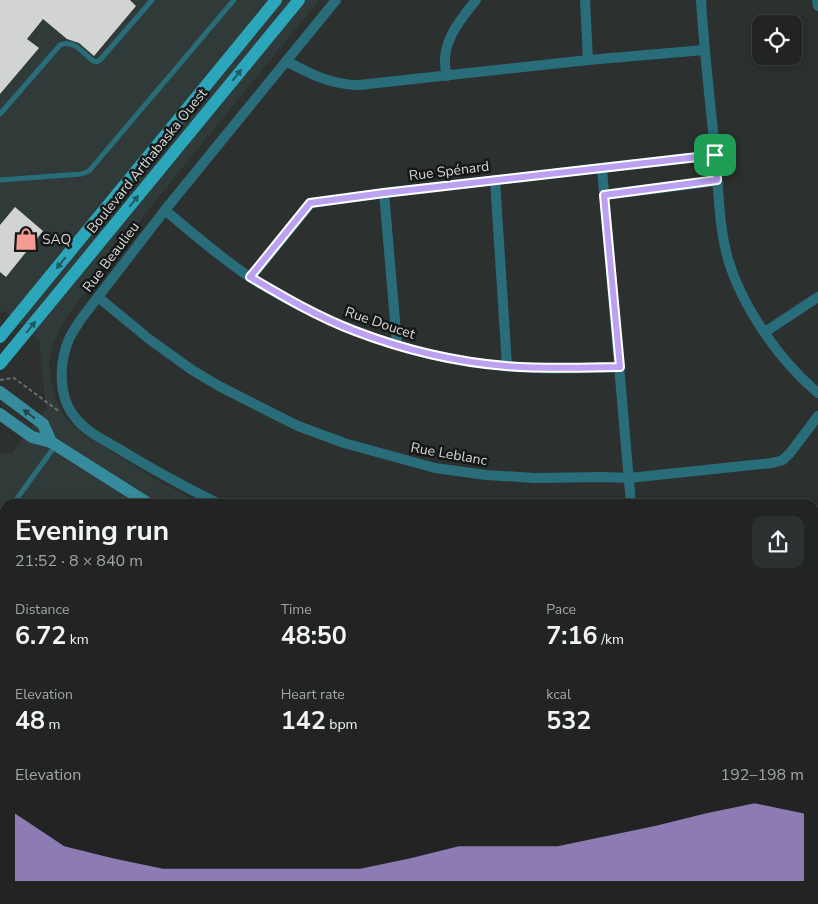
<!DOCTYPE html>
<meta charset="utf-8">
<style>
body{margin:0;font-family:"Nunito Sans",sans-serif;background:#2d3030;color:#f1f3f6;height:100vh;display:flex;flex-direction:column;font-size:19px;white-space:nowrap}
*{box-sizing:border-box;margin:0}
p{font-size:16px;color:#a2a4a6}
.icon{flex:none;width:28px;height:28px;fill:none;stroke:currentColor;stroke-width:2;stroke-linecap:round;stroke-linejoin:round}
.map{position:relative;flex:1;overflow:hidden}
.panel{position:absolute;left:0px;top:499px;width:819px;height:406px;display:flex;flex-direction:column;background:#212423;border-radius:15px 15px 0 0;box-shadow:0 2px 8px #0003,0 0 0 1px #3e4141}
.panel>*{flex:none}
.fabs{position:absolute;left:752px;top:15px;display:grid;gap:10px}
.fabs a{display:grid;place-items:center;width:50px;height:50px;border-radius:10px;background:#212423;box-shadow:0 2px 8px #0003,0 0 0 1px #3e4141;font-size:25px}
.pin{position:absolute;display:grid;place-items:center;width:42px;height:42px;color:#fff;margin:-21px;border-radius:10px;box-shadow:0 2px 8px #0006}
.round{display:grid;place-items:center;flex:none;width:52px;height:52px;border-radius:10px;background:#2d3030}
.summary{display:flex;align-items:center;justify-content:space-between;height:85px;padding:0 15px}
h1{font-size:28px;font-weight:700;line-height:38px}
.metrics{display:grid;grid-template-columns:repeat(3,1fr);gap:8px;height:85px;padding:5px 15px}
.metrics div{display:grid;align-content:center}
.metrics b{font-size:25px;font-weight:700}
.metrics small{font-size:14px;font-weight:400}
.metrics p{font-size:14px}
.chart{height:140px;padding:10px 15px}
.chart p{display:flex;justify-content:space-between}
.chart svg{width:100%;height:90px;margin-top:5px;fill:#bca0f2;opacity:.7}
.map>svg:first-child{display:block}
.built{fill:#303b39}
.forest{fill:url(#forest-crowns)}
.park{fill:url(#park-tufts)}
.pitch{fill:#38400e}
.building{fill:#d1d4d1}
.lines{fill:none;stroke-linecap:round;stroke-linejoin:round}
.path{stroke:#696d6c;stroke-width:2;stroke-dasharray:4 2.5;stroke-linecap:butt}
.lane{stroke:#296d7a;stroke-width:5}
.street{stroke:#296d7a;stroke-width:10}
.secondary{stroke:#368c9c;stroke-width:12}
.primary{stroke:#2ca6ba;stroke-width:12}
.oneway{fill:#205860}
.oneway2{fill:#23464c}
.route-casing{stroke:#fff;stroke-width:10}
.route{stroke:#bca0f2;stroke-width:6}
.labels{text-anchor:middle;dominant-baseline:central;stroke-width:5;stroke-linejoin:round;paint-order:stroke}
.street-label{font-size:14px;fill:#d5d8d7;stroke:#161817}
.poi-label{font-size:14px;fill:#d5d8d7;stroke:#161817;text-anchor:start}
</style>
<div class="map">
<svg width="818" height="904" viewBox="0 0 818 904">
<defs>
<pattern id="forest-crowns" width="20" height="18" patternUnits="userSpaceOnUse" patternTransform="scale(1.25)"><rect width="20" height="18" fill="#38400e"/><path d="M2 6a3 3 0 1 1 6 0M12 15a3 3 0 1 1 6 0" fill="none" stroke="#545b30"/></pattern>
<pattern id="park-tufts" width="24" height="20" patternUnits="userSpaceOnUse" patternTransform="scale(1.25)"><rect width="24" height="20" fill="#38400e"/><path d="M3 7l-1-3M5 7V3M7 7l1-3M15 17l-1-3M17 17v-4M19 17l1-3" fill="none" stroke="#545b30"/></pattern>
</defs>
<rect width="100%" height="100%" fill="#2c302f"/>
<g class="built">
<path d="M0,0H319L153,204L68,315L53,343L49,363L52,384L55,399L65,417L80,432L160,482L203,504H5V714L0,722V454L12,453L46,408L39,341L3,310L0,313Z"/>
<path d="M814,523H818V904H493L496,900H814Z"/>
</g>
<g class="forest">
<path d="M814,751L818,752V791L814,790Z"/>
<path d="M814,897L818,898V904H772L767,900H814Z"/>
<path d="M651,900H691L689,904H649Z"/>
</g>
<path class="park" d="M0,771L5,775V900H36L34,904H0Z"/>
<g class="pitch">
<path d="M814,791L818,792V884L814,883Z"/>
<path d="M695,900H767L772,904H693Z"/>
</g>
<g class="building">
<path d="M0,0H130L136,6L94,56L79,43L67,39L43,19L27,39L39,48L0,94Z"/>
<path d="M15,207L43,231L6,277L0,272V225Z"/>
</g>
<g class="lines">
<g class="path">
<path d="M0,380L14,378L60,412"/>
<path d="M814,744L818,745"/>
<path d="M632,904L634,900"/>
</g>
<g class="lane">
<path d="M0,114L60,45C73,39 82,52 92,60L96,62L100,60L152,0"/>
<path d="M0,180L81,174L89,171L234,0"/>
<path d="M13,504L55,446"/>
<path d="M0,521L5,514"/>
<path d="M0,564L5,568"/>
<path d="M0,583L5,576"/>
<path d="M0,635L5,639"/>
<path d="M0,664L5,668"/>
</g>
<g class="street">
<path d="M585,0L588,60"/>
<path d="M701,0C704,50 710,100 715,151C719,187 718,224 728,259C742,307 780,361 818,393"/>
<path d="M817,0L818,6"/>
<path d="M286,61C310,74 332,85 359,85L588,60L704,50"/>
<path d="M447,76C438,46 459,21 476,0"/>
<path d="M602,169L631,504"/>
<path d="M495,180L507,366"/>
<path d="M384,193L397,344"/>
<path d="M604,195L717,181"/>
<path d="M165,210C192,233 221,258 251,278C327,326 416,359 506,366C544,370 582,368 620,367"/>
<path d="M251,277L311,203L384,193L715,155"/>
<path d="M98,297L149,339L192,370L219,386L272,413L298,426L344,443L435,468L486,475L535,478L603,477L629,478L772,463L783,460L790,453L818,416"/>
<path d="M765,332L818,297"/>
<path d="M219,504C183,486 148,467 114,446C100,438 84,430 74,416C58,396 59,362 69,339C72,332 77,326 81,319L165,210L336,0"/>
<path d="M0,708L5,699"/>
<path d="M0,763L5,766"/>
<path d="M299,900L306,904"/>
<path d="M38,904L41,900"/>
</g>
<g class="secondary">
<path d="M0,392L43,424L51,442"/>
<path d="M0,414L32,437L51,442L149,504"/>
<path d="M814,726L818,727"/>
<path d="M608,904L610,900"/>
</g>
<g class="primary">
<path d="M0,337L276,0"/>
<path d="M0,364L299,0"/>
</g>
</g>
<defs><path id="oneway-solid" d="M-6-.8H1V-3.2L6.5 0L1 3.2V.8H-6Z" transform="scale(1.25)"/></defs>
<g class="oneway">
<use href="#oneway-solid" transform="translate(237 75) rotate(-51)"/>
<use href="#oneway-solid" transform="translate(134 201) rotate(-51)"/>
<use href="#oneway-solid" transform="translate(61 263) rotate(129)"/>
<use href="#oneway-solid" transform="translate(31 327) rotate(-51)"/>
</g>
<use class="oneway2" href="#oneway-solid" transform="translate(29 414) rotate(-143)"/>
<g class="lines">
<defs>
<path id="route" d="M715,155L717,180L604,195L620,367C582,368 544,369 506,366C456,362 402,349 355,331C318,317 284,297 250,277L310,203L384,193Z"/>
</defs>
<use href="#route" class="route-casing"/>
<use href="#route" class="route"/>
</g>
<defs>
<symbol id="shop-bare" viewBox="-9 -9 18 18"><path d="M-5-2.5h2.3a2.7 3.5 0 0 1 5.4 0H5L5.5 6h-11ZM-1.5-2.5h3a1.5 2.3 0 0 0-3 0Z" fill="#f59c95" stroke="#161817" stroke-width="2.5" paint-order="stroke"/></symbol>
</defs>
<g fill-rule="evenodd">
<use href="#shop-bare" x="10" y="223" width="32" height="32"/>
</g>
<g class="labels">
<g class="street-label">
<text transform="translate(147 161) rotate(-51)">Boulevard Arthabaska Ouest</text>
<text transform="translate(449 171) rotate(-7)">Rue Spénard</text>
<text transform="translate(111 257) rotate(-53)">Rue Beaulieu</text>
<text transform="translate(380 323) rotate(19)">Rue Doucet</text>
<text transform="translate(449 454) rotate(10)">Rue Leblanc</text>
</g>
<g class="poi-label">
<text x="42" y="239">SAQ</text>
</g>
</g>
</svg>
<div class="fabs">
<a><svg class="icon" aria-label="locate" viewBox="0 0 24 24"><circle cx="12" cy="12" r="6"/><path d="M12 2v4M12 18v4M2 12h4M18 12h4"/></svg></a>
</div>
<div class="pin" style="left:715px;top:155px;background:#1e9e55"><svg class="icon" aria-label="arrive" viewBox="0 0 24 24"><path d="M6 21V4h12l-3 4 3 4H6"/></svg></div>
<section class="panel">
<div class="summary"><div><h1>Evening run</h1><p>21:52 · 8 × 840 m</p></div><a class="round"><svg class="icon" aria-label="share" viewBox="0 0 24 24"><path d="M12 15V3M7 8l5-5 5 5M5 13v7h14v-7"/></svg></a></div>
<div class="metrics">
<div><p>Distance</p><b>6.72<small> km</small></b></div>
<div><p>Time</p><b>48:50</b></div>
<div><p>Pace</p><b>7:16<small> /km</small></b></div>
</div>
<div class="metrics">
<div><p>Elevation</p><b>48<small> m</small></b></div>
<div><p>Heart rate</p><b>142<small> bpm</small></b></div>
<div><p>kcal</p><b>532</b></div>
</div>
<div class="chart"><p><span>Elevation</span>192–198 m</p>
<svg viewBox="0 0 160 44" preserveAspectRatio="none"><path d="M0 44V11L10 27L20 33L30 38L40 38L50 38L60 38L70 38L80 33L90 27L100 27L110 27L120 22L130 17L140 11L150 6L160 11V44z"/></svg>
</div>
</section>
</div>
